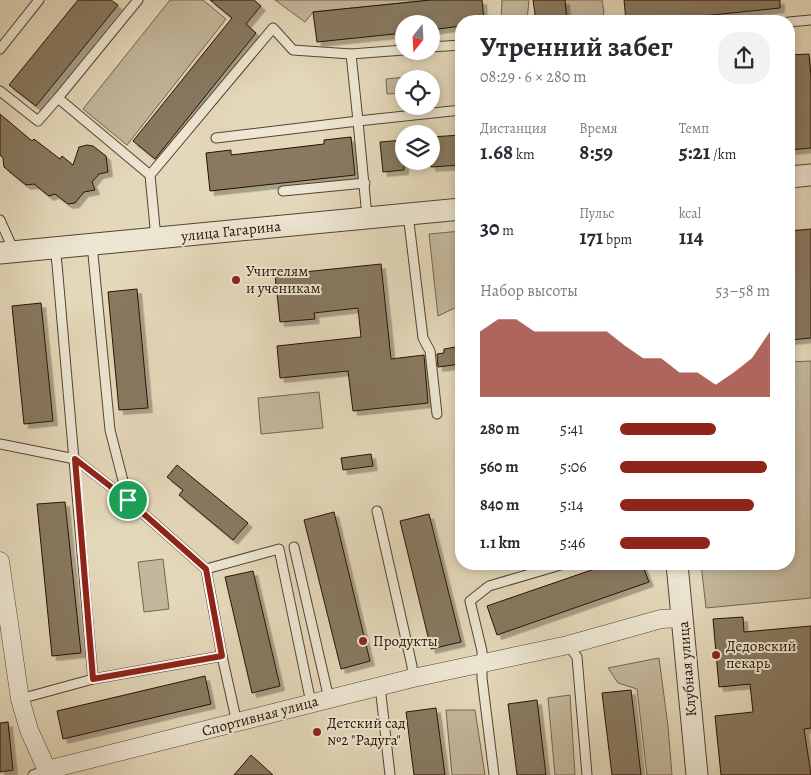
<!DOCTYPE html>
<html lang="ru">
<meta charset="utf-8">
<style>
body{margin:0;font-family:Alegreya,serif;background:#f2f2f3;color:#2b2b33;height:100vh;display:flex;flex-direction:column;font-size:19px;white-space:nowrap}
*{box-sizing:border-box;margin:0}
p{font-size:16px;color:#7c7c81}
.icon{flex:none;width:28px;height:28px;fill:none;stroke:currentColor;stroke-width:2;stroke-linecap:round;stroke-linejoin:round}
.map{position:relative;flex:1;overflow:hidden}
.drawer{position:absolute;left:455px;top:15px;width:340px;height:555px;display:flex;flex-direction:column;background:#fff;border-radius:20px;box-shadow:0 2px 8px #0003}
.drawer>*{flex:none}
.needle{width:32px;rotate:198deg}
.tools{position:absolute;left:395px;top:15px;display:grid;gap:10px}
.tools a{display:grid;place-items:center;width:45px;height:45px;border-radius:50%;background:#fff;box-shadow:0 2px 8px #0003;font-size:25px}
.pin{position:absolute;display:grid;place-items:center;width:42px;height:42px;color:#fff;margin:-21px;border:2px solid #fff;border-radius:50%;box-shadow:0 1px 5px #0007}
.round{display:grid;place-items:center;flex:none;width:52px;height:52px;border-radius:20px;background:#f2f2f3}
.overview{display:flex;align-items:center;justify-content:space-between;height:85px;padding:0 25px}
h1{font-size:28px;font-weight:700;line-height:38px}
.stats{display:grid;grid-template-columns:repeat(3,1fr);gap:8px;height:85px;padding:5px 25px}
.stats div{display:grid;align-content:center}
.stats b{font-size:21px;font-weight:700}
.stats small{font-size:14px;font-weight:400}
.stats p{font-size:14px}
.chart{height:140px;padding:10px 25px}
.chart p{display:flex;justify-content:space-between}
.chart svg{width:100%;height:90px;margin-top:5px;fill:#8f2418;opacity:.7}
ul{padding:0 25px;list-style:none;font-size:16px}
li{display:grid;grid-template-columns:80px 60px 1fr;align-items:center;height:38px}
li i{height:12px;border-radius:6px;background:#8f2418}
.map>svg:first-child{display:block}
.green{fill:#c3b79b;stroke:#74654e}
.building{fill:#887961;stroke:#241301;filter:url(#shadow)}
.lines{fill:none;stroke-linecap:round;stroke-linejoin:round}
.service-casing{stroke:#54442f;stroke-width:11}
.minor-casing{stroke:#54442f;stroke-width:19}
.tertiary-casing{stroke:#54442f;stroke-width:23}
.service{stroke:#ede6d2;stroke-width:9}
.minor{stroke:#ede6d2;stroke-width:18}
.tertiary{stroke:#ede6d2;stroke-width:21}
.route-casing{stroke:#fff;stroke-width:10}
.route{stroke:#8f2418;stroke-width:6}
.poi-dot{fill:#8f2418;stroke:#ede6d2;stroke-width:2}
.labels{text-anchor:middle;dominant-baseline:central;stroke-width:4;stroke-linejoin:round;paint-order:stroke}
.street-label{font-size:15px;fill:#241301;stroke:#ede6d2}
.poi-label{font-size:15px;fill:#241301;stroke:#ede6d2;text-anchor:start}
</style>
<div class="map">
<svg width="811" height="775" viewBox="0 0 811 775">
<defs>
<filter id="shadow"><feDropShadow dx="4.5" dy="4.5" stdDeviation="0" flood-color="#0004"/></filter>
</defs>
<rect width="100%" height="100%" fill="#e4d8ba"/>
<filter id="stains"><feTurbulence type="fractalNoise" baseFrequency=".004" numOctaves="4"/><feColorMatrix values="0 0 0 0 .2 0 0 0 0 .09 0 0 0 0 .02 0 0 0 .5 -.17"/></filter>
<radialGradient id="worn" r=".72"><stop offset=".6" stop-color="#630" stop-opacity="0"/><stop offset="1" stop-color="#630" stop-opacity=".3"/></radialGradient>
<g class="green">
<path d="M170,0H203L226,19L127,145L83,109Z"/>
<path d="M275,0H431L313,12L305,22Z"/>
<path d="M502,0H529L527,21H501Z"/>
<path d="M565,0H602L604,12L602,21H567Z"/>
<path d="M416,76V79H404V93L387,94L386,79Z"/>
<path d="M461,231V305L438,316L429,234Z"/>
<path d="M811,361V598L706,608L701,564H789V362Z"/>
<path d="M319,392L323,428L261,434L258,398Z"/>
<path d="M163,559L169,609L144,612L138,562Z"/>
<path d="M659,658L668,726L672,775H647L637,689L618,683L608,668Z"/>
<path d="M570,695L575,775H555L548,698Z"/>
<path d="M446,710H475L485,775H452Z"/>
</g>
<g class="building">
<path d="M78,0H111L118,5L36,106L9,85Z"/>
<path d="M210,0H254L261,6L246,24L256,33L155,159L133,141L232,18Z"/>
<path d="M431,0H482L484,21H461V26L431,30V24H404V33L317,42L313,12Z"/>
<path d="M533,0H565L567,21H536Z"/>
<path d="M624,0H780V8L654,21H626Z"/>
<path d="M809,54L811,76V148L789,150V138H792L789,101V55Z"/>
<path d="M0,114L32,141L34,139L60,159L62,156L73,165L79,147L87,145L93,146L106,156L108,172L99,174L92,182L95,190L84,192L75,203L68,204L55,194L49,196L34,184L26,185L4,167L3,158L0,155Z"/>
<path d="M461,135V165L431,167V137Z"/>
<path d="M351,137L355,175L210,191L206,153L231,150V155L324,144V140Z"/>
<path d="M404,140V170L383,172L380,142Z"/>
<path d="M811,229V338L790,340L789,231Z"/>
<path d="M381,264L391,359L424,355L428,403L353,411L348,371L280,378L277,346L361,337L358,308L314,313L315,319L280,322L275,275Z"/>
<path d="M137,289L148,408L119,410L108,292Z"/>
<path d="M41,303L53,421L24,424L12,306Z"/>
<path d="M461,346V364L438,367L437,354L444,353V349Z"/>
<path d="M371,454L373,466L343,470L341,458Z"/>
<path d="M177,465L248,523L233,540L179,495L183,490L167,477Z"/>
<path d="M65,502L81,653L52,656L37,504Z"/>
<path d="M334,512L370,661L341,669L304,520Z"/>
<path d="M429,514L461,642L431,649L400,521Z"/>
<path d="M609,564H642L649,582L497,635L487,606Z"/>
<path d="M253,571L280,686L252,693L225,577Z"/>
<path d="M743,617L744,632L811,626V728L804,729L811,775H721L715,716L753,712L750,684L719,687L713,619Z"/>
<path d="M205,676L211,704L63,739L57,711Z"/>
<path d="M631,690L641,775H612L602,693Z"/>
<path d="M537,700L546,775H517L508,704Z"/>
<path d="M436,708L445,775H414L406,712Z"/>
<path d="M8,722L13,770L0,772V723Z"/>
<path d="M251,755L273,775H234Z"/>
</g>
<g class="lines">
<defs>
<g id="service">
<path d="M789,22L811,20"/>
<path d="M431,47L461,45"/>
<path d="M0,49L39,0"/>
<path d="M0,91L38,121L58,98L150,175"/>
<path d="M58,98L138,0"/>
<path d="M216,138L358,121L351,54L404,50"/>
<path d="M283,191L365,183"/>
<path d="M408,214L423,338L430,351L437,414"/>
<path d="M367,217L358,121L461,110"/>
<path d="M0,220L14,251"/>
<path d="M156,238L150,175L273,28L293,50L351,54"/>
<path d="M92,244L110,430L128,500"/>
<path d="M55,248L57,264L93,679"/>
<path d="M0,444L75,459L128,500L206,569L222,656L237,723"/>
<path d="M377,511L412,666L413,678"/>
<path d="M294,547L329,699"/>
<path d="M206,569L279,549L311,703"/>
<path d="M568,645L577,657L587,775"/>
<path d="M380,686L390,775"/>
<path d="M20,699L93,679L222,656"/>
<path d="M33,775L47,770"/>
<path d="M494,775L482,678V651L470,601L489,586L564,564"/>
</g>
<path id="minor" d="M0,561L20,699L29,730L47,770L329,699L413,678L568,645L661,619L683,618"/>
<g id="tertiary">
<path d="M789,177L811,175"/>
<path d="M0,253L461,209"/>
<path d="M677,564L697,775"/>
</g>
</defs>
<use href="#service" class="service-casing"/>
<use href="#minor" class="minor-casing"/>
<use href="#tertiary" class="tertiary-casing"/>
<use href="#service" class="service"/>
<use href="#minor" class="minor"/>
<use href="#tertiary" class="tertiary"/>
</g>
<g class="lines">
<defs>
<path id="route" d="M75,459L128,500L206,569L222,656L93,679Z"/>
</defs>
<use href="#route" class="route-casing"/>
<use href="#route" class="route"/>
</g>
<g class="poi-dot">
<circle cx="236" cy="280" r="5"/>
<circle cx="363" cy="641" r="5"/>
<circle cx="716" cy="655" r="5"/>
<circle cx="317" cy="732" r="5"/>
</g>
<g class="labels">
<g class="street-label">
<text transform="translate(231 231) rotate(-6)">улица Гагарина</text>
<text transform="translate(687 669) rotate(-95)">Клубная улица</text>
<text transform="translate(260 716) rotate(-15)">Спортивная улица</text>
</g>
<g class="poi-label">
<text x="246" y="271">Учителям<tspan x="246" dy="17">и ученикам</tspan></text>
<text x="373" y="641">Продукты</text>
<text x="726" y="646">Дедовский<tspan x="726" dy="17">пекарь</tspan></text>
<text x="327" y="723">Детский сад<tspan x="327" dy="17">№2 "Радуга"</tspan></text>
</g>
</g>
<rect width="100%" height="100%" filter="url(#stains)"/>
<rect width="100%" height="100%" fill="url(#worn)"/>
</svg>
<div class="tools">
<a><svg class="needle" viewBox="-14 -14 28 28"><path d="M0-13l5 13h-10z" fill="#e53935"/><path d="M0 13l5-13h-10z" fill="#7c7c81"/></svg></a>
<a><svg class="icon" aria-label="locate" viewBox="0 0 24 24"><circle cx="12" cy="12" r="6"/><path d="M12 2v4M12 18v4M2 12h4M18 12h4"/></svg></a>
<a><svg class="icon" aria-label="layers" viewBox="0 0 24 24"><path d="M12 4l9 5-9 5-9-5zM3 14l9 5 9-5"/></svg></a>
</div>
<div class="pin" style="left:128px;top:500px;background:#1e9e55"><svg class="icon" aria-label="arrive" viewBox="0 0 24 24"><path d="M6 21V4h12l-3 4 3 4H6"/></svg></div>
<section class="drawer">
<div class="overview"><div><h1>Утренний забег</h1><p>08:29 · 6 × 280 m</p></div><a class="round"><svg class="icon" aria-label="share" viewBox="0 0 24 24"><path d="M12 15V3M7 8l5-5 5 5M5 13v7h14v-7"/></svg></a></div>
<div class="stats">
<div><p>Дистанция</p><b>1.68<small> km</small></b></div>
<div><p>Время</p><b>8:59</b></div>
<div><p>Темп</p><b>5:21<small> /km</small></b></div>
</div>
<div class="stats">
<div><b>30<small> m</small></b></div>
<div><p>Пульс</p><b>171<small> bpm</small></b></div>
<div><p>kcal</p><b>114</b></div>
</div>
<div class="chart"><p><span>Набор высоты</span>53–58 m</p>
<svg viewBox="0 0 160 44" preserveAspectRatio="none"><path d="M0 44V12L10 6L20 6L30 12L40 12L50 12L60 12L70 12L80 19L90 25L100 25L110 32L120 32L130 38L140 32L150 25L160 12V44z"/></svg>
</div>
<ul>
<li><b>280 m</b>5:41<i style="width:64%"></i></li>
<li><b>560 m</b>5:06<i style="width:98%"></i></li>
<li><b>840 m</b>5:14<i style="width:89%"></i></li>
<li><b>1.1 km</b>5:46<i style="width:60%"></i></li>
</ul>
</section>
</div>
